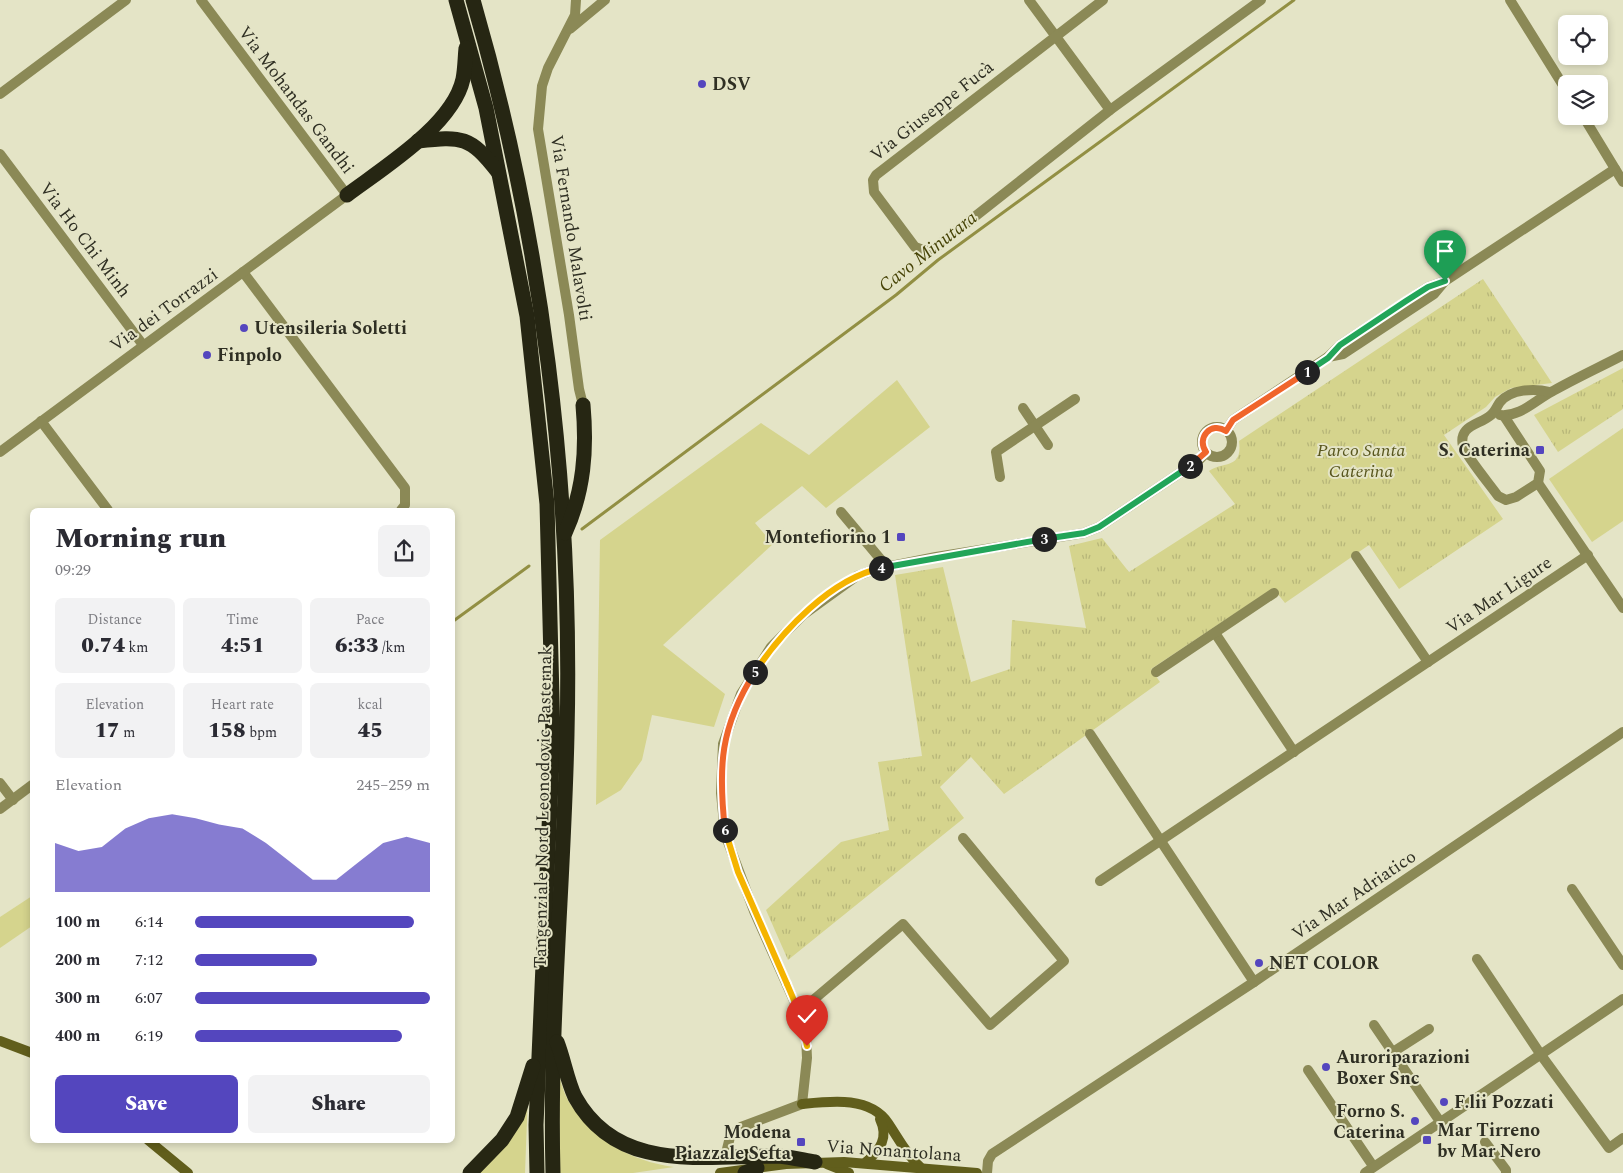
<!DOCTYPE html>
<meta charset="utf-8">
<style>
body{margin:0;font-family:Spectral,serif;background:#f2f2f3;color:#2b2b33;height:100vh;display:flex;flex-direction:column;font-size:19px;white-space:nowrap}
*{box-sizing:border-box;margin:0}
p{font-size:16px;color:#7c7c81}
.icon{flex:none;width:28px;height:28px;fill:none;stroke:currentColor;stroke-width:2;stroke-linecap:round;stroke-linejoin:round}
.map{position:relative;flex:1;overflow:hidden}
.side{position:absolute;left:30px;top:508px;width:425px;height:635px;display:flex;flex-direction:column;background:#fff;border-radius:8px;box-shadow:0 2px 8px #0003}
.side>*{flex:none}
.fabs{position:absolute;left:1558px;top:15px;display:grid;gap:10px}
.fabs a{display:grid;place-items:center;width:50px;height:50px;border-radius:8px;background:#fff;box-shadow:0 2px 8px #0003;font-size:25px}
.pin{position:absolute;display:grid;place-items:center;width:42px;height:42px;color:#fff;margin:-51px -21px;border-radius:50% 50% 50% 0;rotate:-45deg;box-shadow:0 0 5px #0007}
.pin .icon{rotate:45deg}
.km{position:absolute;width:25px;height:25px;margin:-12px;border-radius:50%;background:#222;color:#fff;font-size:14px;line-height:25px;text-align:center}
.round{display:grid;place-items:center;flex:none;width:52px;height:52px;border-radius:8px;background:#f2f2f3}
.overview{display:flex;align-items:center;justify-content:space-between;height:85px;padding:0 25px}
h1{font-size:28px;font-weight:800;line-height:38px}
.figures{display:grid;grid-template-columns:repeat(3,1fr);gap:8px;height:85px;padding:5px 25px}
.figures div{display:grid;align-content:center;border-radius:8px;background:#f2f2f3;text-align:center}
.figures b{font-size:21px;font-weight:800}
.figures small{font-size:14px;font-weight:400}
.figures p{font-size:14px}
.chart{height:140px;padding:10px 25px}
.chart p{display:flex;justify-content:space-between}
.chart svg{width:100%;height:90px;margin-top:5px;fill:#5446be;opacity:.7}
.primary-button{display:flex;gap:10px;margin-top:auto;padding:10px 25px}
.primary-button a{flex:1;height:58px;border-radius:8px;background:#5446be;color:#fff;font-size:20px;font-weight:800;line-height:58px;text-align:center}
.primary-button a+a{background:#f2f2f3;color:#2b2b33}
ul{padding:0 25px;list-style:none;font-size:16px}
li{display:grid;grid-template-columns:80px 60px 1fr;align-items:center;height:38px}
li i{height:12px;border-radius:6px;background:#5446be}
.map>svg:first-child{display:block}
.green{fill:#d5d48d}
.park{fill:url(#park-tufts)}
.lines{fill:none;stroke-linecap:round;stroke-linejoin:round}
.stream{stroke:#928f43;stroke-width:3}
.street{stroke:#8b8956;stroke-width:10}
.secondary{stroke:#615e1c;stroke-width:10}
.highway{stroke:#262613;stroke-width:15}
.split-1-casing{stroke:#fff;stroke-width:10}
.split-2-casing{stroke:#fff;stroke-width:10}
.split-3-casing{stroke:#fff;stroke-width:10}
.split-4-casing{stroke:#fff;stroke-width:10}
.split-5-casing{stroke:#fff;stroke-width:10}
.split-6-casing{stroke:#fff;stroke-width:10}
.split-7-casing{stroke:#fff;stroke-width:10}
.split-8-casing{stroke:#fff;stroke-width:10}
.split-1{stroke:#22a559;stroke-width:6}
.split-2{stroke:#f0652b;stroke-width:6}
.split-3{stroke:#22a559;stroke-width:6}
.split-4{stroke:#22a559;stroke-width:6}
.split-5{stroke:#f5b400;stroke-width:6}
.split-6{stroke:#f0652b;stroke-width:6}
.split-7{stroke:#f5b400;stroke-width:6}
.split-8{stroke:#f5b400;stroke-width:6}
.poi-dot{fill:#5446be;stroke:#e4e4c6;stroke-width:2}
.labels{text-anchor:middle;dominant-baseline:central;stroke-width:4;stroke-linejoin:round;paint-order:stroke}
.poi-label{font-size:18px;font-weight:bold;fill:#2f2f23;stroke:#e4e4c6;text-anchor:start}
.street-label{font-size:18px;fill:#2f2f23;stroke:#e4e4c6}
.park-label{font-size:18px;font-style:italic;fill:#58561d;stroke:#e4e4c6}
.water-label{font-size:19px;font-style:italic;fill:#474407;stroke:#e4e4c6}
</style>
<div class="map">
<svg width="1623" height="1173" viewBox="0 0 1623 1173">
<defs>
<pattern id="park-tufts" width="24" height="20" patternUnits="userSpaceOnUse" patternTransform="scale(1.25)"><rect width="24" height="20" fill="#d5d48d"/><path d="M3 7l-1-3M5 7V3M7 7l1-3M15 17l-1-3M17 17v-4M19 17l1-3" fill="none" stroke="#b7b679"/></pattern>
</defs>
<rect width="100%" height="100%" fill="#e4e4c6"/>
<g class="green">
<path d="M897,380L930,427L826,508L802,486L755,523L773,544L663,645L725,694L714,727L652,715L642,760L621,790L596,805L600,540L761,423L809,455Z"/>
<path d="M1623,428V521L1592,542L1549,479Z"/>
<path d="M32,896V926L0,948V917Z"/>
<path d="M559,1076C562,1085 565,1097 571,1105C596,1141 631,1161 674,1167L633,1173H560Z"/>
<path d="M528,1094L525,1173H472Z"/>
</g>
<g class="park">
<path d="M1483,279L1552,383L1511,388L1495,397L1486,407L1444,435L1503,519L1399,589L1369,545L1285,603L1273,588L1151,669L1160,682L1004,794L971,757L940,787L964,818L788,960L766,910L841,842L889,830L878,762L922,756L895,575L943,567L971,682L1010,669L1012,620L1086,628L1069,546L1102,538L1129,572L1235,504L1209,471C1223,461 1243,470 1239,441Z"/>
<path d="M1623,368V409L1558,452L1534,415Z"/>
</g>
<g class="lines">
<g class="stream">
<path d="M582,529L896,295L938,260L1294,0"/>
<path d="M452,622L529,566"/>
</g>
<g class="street">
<path d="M576,0L575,15L548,68L542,86L538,129L569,315L579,389L583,405"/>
<path d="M1029,0L1110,110"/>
<path d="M1103,0L876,175L873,180L874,192L915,247L926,251L935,248L1110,110L1261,0"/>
<path d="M1510,0L1566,90"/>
<path d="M570,29L605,0"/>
<path d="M0,94L126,0"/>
<path d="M1583,116L1623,182"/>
<path d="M0,154L143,345"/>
<path d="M243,272L405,488V505L401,510"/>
<path d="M1328,357L1343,354L1434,294L1444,282"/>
<path d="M1023,408L1048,445"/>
<path d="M1500,415C1521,417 1535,400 1553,391C1576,378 1600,367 1623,355"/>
<path d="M1504,416L1540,471L1538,483L1516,497L1506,500L1498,496C1491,486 1466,456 1463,446C1458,425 1480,425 1491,415C1495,412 1497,406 1500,402C1511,389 1534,388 1550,392"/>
<path d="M41,421L108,510"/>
<circle cx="1217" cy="442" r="15"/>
<path d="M1226,431L1233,420L1328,357L1340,345L1428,287L1445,281L1615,169"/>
<path d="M0,452L347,195L201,0"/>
<path d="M1000,477L996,452L1075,399"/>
<path d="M1538,483L1623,608"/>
<path d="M841,512L887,567"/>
<path d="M1356,556L1428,662"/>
<path d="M1215,633L1294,752"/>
<path d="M1156,672L1274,593"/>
<path d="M1090,734L1254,982"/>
<path d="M0,783L13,800"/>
<path d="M0,809L32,785"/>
<path d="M1100,881L1588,555"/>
<path d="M1572,889L1623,965"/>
<path d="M1477,959L1541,1055L1609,1148L1623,1138"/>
<path d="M799,1012L903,924L990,1025L1064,961L963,838"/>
<path d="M1374,1025L1441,1123"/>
<path d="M1393,1052L1429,1029"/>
<path d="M1308,1070L1373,1166"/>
<path d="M1485,1142L1506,1170V1173"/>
<path d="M725,1157L730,1137L741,1127L802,1104L807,1058L806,1036L799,1012L754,911L725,834L721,793L723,744L741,694L771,647L803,615L857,576L876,569L936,557L1084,533L1099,527L1199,460L1206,453"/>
<path d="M987,1173L988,1161L992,1154L1254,982L1623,732"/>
<path d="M1365,1173L1623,999"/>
</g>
<g class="secondary">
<path d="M0,1041L32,1053"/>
<path d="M802,1104C831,1101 870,1096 888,1123C899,1139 905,1153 920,1167"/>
<path d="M148,1140L188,1173"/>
<path d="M866,1162C880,1150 889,1138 880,1119"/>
<path d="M827,1164L849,1173"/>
<path d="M720,1173L786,1164L844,1162L977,1173"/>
</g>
<g class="highway">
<path d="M456,0L486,108L527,316L547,504L553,737L536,1125L537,1173"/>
<path d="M473,0C542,237 573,487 567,734C564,880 549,1027 553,1173"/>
<path d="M418,141C462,136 470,136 498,172"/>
<path d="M347,195C383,168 453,125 463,79C465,69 465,58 466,48"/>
<path d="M565,533C584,491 587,450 583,405"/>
<path d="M557,1042C564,1060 567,1080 575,1097C617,1173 701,1156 778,1156C790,1157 803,1160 815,1162"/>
<path d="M470,1173L502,1140L517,1117L533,1066"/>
<path d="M745,1173L757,1168"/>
</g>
</g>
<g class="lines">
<defs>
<path id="split-1" d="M1307,372L1328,358L1340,345L1406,301L1428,287L1445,281"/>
<path id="split-2" d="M1190,466L1206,452C1196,438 1211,421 1226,431L1233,420L1307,372"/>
<path id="split-3" d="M1044,539L1084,533L1099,527L1190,466"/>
<path id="split-4" d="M881,568L1044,539"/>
<path id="split-5" d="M755,672C782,631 831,579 881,568"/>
<path id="split-6" d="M725,830C718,767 720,727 755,672"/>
<path id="split-7" d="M725,830L738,872L787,984"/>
<path id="split-8" d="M787,984L799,1012L807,1046"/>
</defs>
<use href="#split-1" class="split-1-casing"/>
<use href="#split-2" class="split-2-casing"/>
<use href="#split-3" class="split-3-casing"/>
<use href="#split-4" class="split-4-casing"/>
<use href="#split-5" class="split-5-casing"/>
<use href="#split-6" class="split-6-casing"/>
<use href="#split-7" class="split-7-casing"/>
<use href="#split-8" class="split-8-casing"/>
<use href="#split-1" class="split-1"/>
<use href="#split-2" class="split-2"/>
<use href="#split-3" class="split-3"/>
<use href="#split-4" class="split-4"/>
<use href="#split-5" class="split-5"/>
<use href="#split-6" class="split-6"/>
<use href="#split-7" class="split-7"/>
<use href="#split-8" class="split-8"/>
</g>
<g class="poi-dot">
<circle cx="702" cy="84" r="5"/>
<circle cx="244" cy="328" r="5"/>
<circle cx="207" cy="355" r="5"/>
<rect x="1535" y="445" width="10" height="10" rx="2.5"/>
<rect x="896" y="532" width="10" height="10" rx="2.5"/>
<circle cx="1259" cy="963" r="5"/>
<circle cx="1326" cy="1067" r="5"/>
<circle cx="1444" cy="1102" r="5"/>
<circle cx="1415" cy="1121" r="5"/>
<rect x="1422" y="1135" width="10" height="10" rx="2.5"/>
<rect x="796" y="1137" width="10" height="10" rx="2.5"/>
</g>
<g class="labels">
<g class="poi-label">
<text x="712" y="84">DSV</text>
<text x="254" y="328">Utensileria Soletti</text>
<text x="217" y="355">Finpolo</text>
<text x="1530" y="450" text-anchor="end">S. Caterina</text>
<text x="891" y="537" text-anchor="end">Montefiorino 1</text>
<text x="1269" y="963">NET COLOR</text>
<text x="1336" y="1057">Auroriparazioni<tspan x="1336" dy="21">Boxer Snc</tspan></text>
<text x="1454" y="1102">F.lii Pozzati</text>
<text x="1405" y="1111" text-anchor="end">Forno S.<tspan x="1405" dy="21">Caterina</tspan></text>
<text x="1437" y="1130">Mar Tirreno<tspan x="1437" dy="21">bv Mar Nero</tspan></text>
<text x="791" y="1132" text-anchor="end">Modena<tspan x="791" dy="21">Piazzale Sefta</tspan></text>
</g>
<g class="street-label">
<text transform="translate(296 100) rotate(53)">Via Mohandas Gandhi</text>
<text transform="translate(932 111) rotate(-38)">Via Giuseppe Fucà</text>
<text transform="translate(571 228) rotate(81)">Via Fernando Malavolti</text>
<text transform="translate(85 240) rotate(53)">Via Ho Chi Minh</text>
<text transform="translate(164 310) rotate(-36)">Via dei Torrazzi</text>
<text transform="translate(1499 595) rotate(-34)">Via Mar Ligure</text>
<text transform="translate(543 807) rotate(-89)">Tangenziale Nord Leonodovic Pasternak</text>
<text transform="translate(1354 895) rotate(-34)">Via Mar Adriatico</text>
<text transform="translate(894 1151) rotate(4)">Via Nonantolana</text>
</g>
<g class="park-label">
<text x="1361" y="450">Parco Santa<tspan x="1361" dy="21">Caterina</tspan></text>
</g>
<g class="water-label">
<text transform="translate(928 252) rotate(-38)">Cavo Minutara</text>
</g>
</g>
</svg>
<div class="fabs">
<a><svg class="icon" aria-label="locate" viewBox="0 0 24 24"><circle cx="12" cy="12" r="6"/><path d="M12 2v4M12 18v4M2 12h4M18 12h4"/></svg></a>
<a><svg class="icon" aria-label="layers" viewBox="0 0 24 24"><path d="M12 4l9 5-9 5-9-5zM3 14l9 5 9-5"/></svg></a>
</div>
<div class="pin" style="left:1445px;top:281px;background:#1e9e55"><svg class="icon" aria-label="arrive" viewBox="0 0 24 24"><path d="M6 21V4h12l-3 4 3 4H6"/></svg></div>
<div class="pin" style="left:807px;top:1046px;background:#d93025"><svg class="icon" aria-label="check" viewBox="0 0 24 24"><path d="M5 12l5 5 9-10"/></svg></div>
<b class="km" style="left:1307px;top:372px">1</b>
<b class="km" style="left:1190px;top:466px">2</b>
<b class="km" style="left:1044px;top:539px">3</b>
<b class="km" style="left:881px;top:568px">4</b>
<b class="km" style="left:755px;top:672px">5</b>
<b class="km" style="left:725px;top:830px">6</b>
<section class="side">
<div class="overview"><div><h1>Morning run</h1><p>09:29</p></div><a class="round"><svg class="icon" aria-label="share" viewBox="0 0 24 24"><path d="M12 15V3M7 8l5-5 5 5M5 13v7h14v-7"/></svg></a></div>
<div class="figures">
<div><p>Distance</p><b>0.74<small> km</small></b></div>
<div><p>Time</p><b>4:51</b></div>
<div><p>Pace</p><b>6:33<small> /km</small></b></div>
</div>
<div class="figures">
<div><p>Elevation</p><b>17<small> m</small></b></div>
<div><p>Heart rate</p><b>158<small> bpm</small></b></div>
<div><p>kcal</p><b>45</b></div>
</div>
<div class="chart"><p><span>Elevation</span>245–259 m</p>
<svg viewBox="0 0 160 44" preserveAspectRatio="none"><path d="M0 44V20L10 24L20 22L30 13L40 8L50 6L60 8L70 11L80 13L90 20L100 29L110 38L120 38L130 29L140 20L150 17L160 20V44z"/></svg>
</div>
<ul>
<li><b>100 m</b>6:14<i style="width:93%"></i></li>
<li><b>200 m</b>7:12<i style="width:52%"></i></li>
<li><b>300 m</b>6:07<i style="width:100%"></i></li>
<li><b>400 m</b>6:19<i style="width:88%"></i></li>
</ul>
<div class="primary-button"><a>Save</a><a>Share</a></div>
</section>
</div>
